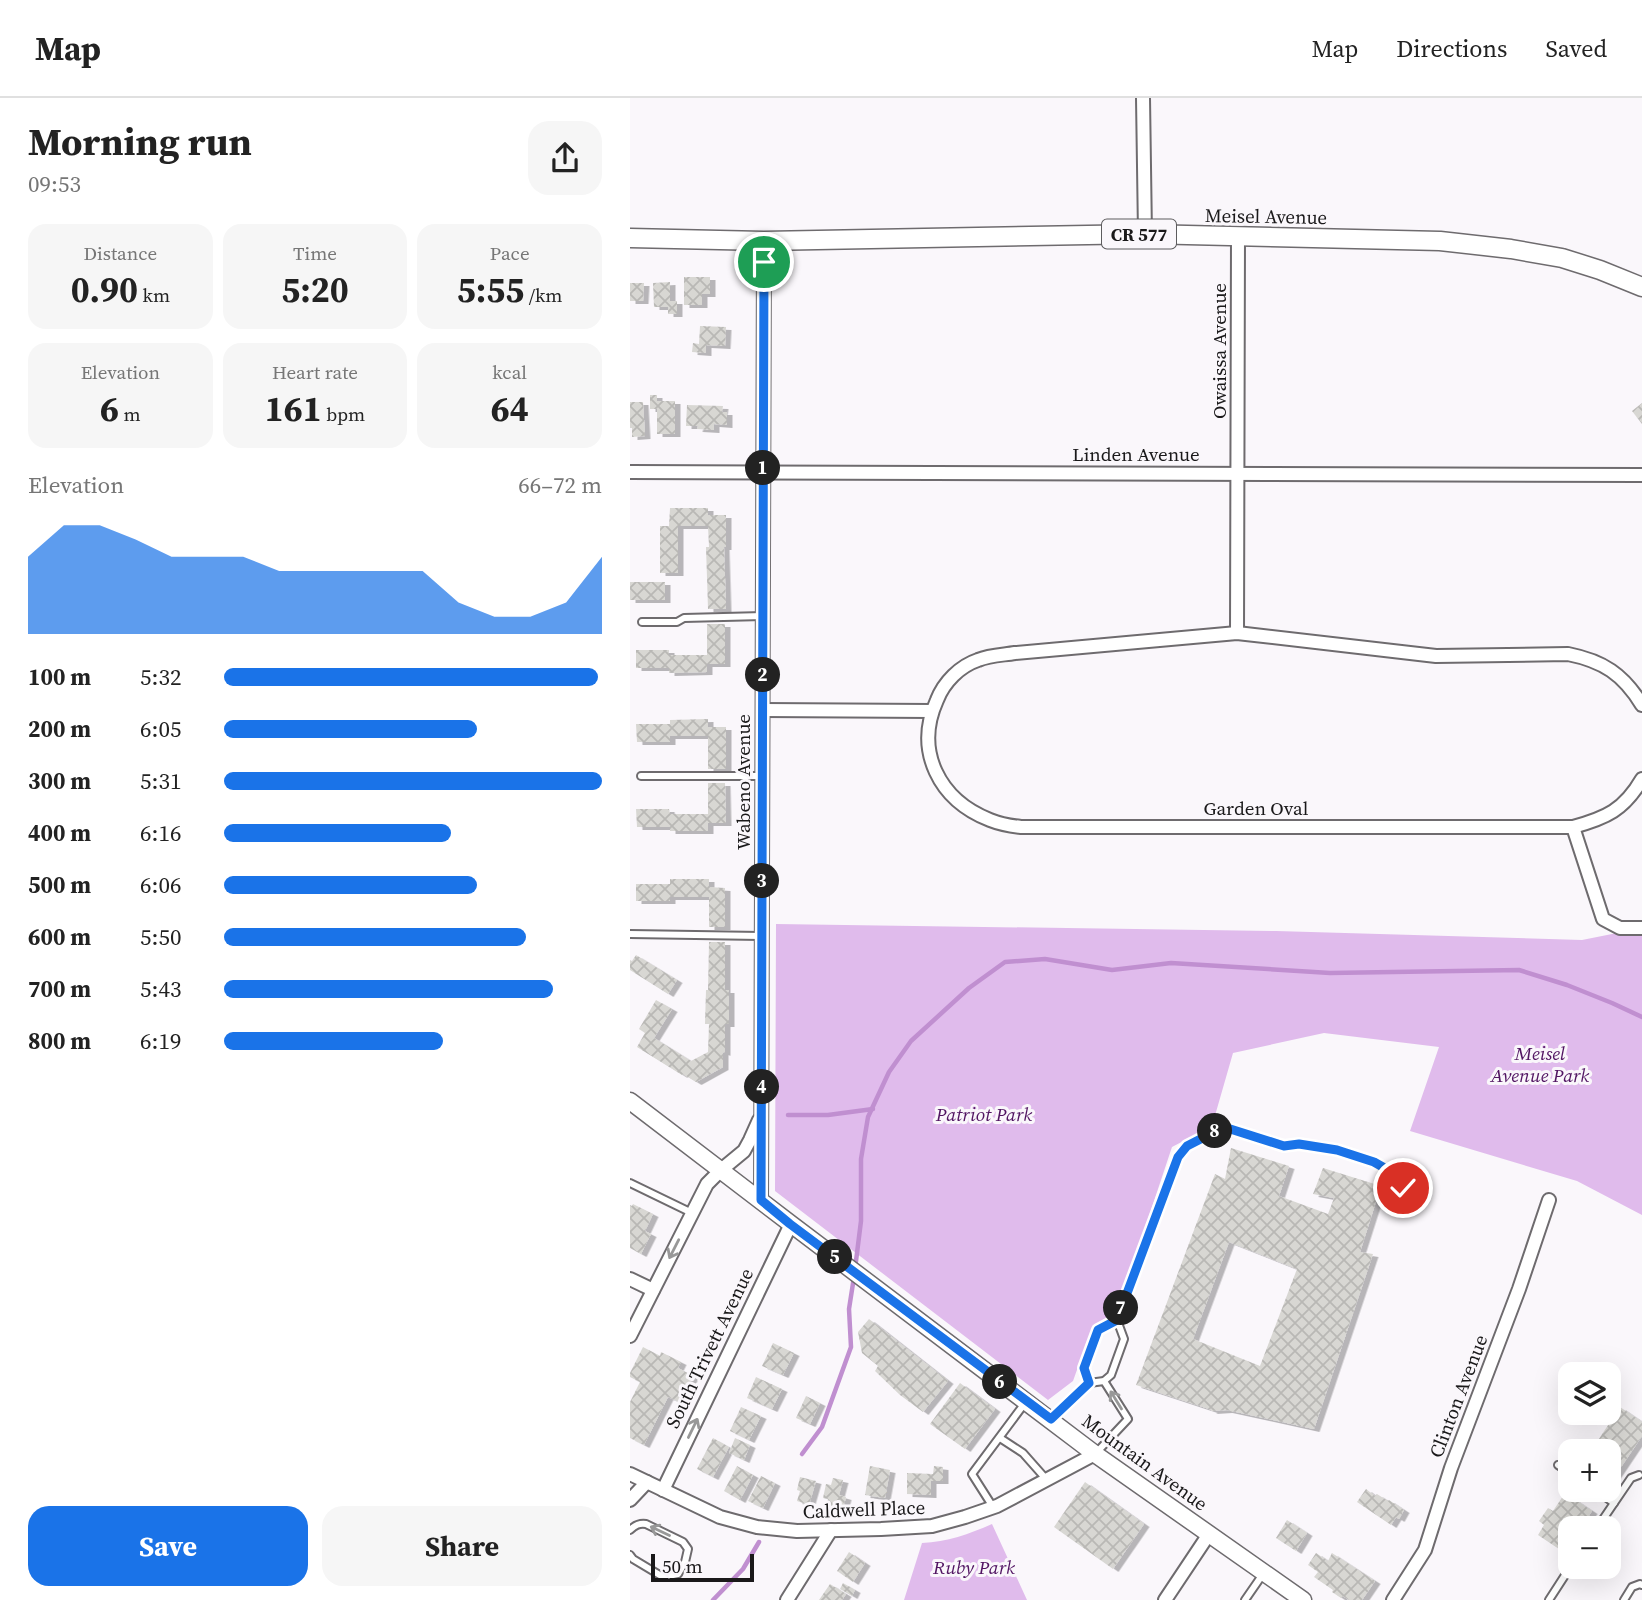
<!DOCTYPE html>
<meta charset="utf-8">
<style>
body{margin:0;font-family:"Source Serif 4",serif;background:#f6f6f6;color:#222;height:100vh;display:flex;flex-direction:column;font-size:26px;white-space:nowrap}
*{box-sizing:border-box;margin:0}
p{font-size:23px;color:#767676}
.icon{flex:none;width:38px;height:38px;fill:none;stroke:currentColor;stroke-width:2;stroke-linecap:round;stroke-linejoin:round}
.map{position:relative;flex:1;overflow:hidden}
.panel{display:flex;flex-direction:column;background:#fff;width:630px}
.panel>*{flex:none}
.tools{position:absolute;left:928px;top:1264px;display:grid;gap:14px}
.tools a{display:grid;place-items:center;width:63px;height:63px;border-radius:14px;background:#fff;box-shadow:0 7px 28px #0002;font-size:35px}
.scale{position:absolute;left:21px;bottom:18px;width:103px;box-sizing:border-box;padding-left:7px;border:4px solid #1a191a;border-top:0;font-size:19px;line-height:24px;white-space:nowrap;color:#1a191a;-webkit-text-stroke:5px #faf7fb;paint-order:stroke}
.pin{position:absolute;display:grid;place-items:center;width:60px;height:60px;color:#fff;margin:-30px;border:4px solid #fff;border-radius:50%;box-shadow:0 2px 7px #0007}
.km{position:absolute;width:35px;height:35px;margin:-18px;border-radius:50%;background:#222;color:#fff;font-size:19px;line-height:35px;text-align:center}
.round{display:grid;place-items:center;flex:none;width:74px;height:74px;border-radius:21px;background:#f6f6f6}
.summary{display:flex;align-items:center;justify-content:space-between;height:119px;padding:0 28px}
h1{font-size:38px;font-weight:700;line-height:52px}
.figures{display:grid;grid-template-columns:repeat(3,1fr);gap:10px;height:119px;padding:7px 28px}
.figures div{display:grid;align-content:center;border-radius:18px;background:#f6f6f6;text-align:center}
.figures b{font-size:35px;font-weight:700}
.figures small{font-size:19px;font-weight:400}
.figures p{font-size:19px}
.chart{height:196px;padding:14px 28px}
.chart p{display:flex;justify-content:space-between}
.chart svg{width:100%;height:126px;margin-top:7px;fill:#1a73e8;opacity:.7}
.button{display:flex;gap:14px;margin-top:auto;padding:14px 28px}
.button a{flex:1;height:80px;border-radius:21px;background:#1a73e8;color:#fff;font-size:28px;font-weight:700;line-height:80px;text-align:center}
.button a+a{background:#f6f6f6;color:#222}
ul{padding:0 28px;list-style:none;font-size:23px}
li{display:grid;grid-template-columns:112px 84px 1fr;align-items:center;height:52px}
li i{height:18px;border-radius:9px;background:#1a73e8}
header{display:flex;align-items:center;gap:42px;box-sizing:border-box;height:98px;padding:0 35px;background:#fff;border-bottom:2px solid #e0e0e0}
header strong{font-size:33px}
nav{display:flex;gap:38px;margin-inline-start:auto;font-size:24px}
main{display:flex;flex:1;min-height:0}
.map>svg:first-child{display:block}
.green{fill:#e0bbec}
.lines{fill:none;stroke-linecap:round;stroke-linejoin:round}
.stream{stroke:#c08fd0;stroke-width:4.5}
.building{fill:url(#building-cross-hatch);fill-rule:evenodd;filter:url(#shadow)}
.lane-casing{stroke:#6e6b6e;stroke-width:10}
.street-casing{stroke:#6e6b6e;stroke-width:16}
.secondary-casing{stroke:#6e6b6e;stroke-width:19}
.primary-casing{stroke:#6e6b6e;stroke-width:21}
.lane{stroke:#fff;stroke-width:6}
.street{stroke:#fff;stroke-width:12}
.secondary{stroke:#fff;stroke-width:16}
.primary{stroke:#fff;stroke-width:18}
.oneway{stroke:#989898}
.route-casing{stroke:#fff;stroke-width:14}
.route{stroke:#1a73e8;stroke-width:9}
.labels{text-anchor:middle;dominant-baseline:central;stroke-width:6;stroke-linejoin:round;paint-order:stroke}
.shield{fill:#faf7fb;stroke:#5d5c5e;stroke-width:2}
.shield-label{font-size:18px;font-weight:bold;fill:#1a191a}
.street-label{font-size:19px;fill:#1a191a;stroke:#faf7fb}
.park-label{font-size:19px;font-style:italic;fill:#511462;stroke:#faf7fb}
</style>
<header>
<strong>Map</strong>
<nav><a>Map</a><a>Directions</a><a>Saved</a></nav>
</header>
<main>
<section class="panel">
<div class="summary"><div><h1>Morning run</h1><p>09:53</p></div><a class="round"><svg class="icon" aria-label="share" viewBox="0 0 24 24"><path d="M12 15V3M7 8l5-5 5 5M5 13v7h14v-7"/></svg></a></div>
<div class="figures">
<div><p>Distance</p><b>0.90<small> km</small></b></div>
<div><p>Time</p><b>5:20</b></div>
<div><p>Pace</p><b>5:55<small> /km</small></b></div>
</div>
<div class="figures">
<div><p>Elevation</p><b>6<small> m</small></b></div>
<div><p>Heart rate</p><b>161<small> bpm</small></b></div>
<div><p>kcal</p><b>64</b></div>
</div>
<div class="chart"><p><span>Elevation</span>66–72 m</p>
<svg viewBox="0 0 160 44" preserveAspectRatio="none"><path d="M0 44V17L10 6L20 6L30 11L40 17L50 17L60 17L70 22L80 22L90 22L100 22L110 22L120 33L130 38L140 38L150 33L160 17V44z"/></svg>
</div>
<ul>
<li><b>100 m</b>5:32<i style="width:99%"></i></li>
<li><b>200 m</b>6:05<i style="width:67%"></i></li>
<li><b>300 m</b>5:31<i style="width:100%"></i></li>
<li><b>400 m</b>6:16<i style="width:60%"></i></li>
<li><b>500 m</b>6:06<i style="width:67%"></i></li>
<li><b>600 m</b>5:50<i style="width:80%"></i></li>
<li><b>700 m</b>5:43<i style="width:87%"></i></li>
<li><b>800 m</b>6:19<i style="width:58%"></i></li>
</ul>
<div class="button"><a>Save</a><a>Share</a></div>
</section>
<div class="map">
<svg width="1012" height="1502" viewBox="0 0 1012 1502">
<defs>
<pattern id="building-cross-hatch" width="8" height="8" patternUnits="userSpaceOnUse" patternTransform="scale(1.75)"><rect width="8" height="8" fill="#d8d7d3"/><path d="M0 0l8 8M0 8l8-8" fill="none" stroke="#b9b8b5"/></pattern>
<filter id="shadow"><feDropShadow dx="5.5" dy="3" stdDeviation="0" flood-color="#0004"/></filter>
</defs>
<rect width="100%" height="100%" fill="#faf7fb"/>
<g class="green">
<path d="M146,826L646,833L952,842L1012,830V1117L947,1083L780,1033L809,949L694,935L603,955L582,1028L542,1049L491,1202L458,1241L443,1283L418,1302L145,1093Z"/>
<path d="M362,1426L397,1502H274L292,1445C317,1444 339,1436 362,1426Z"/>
</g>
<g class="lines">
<g class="stream">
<path d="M158,1017H198L243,1011"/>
<path d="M225,1171L231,1123V1061L238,1019L259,974L281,943L339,890L375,864L415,861L482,872L541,865L700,875L889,872L937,887L982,905L1012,919"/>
<path d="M172,1356L192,1329L221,1249L219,1211L224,1179"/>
<path d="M83,1502L113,1471L129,1444"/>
</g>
</g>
<g class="building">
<path d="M54,179H80V196H72V207H54Z"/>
<path d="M40,184V203H47V216H38V209H24L23,185Z"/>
<path d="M0,185H14L13,203H0Z"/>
<path d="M70,228L96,229L95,248L76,247V255L62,254L63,245L69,246Z"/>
<path d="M20,297H27V303H45V336H27V311H20Z"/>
<path d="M0,304H13L15,338L2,339V330H0Z"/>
<path d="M1012,305V326L1002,313Z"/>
<path d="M57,307L93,308L92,314H97V327L84,326V332L67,331L68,328H56Z"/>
<path d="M40,410H78V417H96V449H94L96,511H78L76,449H79L78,428H48V475H30V428H39Z"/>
<rect x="0" y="484" width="35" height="18"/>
<path d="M77,526H95V566H77V574L39,575V570H6V552H39V557H77Z"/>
<path d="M78,621V629H96V671H78V638H40V644H7L6,626H40V622Z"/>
<path d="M78,685H95L96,725H78V733H40V729H7L6,711H39L40,716H78Z"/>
<path d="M40,781H79V789L95,790V829H79V799H40V803H6V786H40Z"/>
<path d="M79,844H95V892H99V926H95V955L93,954V969L66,984L53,976L52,977L7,949L15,935L9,931L26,902L42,911L24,940L61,963L78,954L79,926H75L76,892H78Z"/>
<path d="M6,857L47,882L38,896L0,872V862L2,863Z"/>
<path d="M601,1050L659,1068L649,1098L698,1116L704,1100L683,1096L693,1070L751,1088L730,1154L743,1156L684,1331L597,1312L581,1313L582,1312L506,1287L585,1076L595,1081ZM599,1144L667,1171L630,1268L563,1241Z"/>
<path d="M3,1106L23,1116L15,1133L21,1136L11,1156L0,1150V1107L2,1108Z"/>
<path d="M239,1221L318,1283L293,1314L270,1297L245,1273L248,1268L232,1255L228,1234Z"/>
<path d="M143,1245L164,1255L153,1277L132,1268Z"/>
<path d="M13,1249L30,1258L31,1254L51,1264L48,1270L63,1278L50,1304L38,1299L14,1347L0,1340V1304L10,1284L0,1279V1275Z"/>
<path d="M126,1279L152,1291L142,1311L117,1300Z"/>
<path d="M330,1285L365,1311L335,1351L300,1326Z"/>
<path d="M176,1298L190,1305L180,1326L166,1320Z"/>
<path d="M111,1309L131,1318L119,1342L100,1333Z"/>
<path d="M990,1309L1012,1324V1338L983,1381L978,1378V1353H961Z"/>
<path d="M83,1340L99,1349L83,1379L67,1371Z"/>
<path d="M105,1340L120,1347L114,1362L99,1355Z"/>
<path d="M107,1368L123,1377L110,1402L94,1393Z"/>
<path d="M240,1368L260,1372L255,1400L235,1397Z"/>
<path d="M304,1368L313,1369V1383H301V1397L277,1396V1375L303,1376Z"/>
<path d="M131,1378L145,1385L133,1410L118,1403Z"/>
<path d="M170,1379L186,1383L179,1407L167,1403L170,1393L167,1392Z"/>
<path d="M203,1380L213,1382L209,1397L216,1399L213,1411L196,1407L198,1401L193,1400L196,1386L201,1387Z"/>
<path d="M455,1384L514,1426L483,1471L424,1429Z"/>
<path d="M736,1391L745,1398L747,1396L758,1403L759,1402L774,1412L769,1421L766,1419L761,1427L727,1404Z"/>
<path d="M935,1395L962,1413L951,1430H940V1447L935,1455L908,1437L914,1427L909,1423L918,1410L923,1413Z"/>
<path d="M657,1422L677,1435L666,1453L646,1440Z"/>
<path d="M219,1454L235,1465L223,1484L207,1473Z"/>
<path d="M686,1455L698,1463L702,1455L745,1483L732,1502H719L713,1498L711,1500L702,1494L703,1492L684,1479L688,1474L678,1467Z"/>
<path d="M213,1485L225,1492L222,1498L210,1491Z"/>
<path d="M200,1486L216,1496L212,1502H189Z"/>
</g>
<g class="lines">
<defs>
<g id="lane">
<path d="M12,524H47L54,520L133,518"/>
<path d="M11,678H133"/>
<path d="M0,836L131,838"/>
<path d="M0,1085L62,1115"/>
<path d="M459,1285L454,1270L468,1232L487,1222"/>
<path d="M422,1320L459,1285L474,1283L481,1277L494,1241L487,1222L548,1059L557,1048L594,1029L654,1048L669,1046L707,1052L744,1064L765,1076L773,1090L774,1105"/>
<path d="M370,1340L393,1355L416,1381"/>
<path d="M467,1354L498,1321L474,1283"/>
<path d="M928,1367L940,1375"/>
<path d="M964,1391L984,1405"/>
<path d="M363,1409L342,1376L395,1305"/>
<path d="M967,1430L1001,1380L1009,1377"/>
<path d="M0,1432C5,1427 9,1425 16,1426L53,1444L58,1451L55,1464L48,1476L33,1479L3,1461L0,1457"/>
<path d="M978,1460H979"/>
<path d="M615,1502L633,1476"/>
<path d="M919,1502L941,1468"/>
<path d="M994,1502L1002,1489L1010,1486L1012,1487"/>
</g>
<g id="street">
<path d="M513,0L515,136"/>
<path d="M0,374L1012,377"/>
<path d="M607,535L608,138"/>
<path d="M1012,607C993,576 973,563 938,556L806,558L607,535L385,555C373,557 360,557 348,562C330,568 314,584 307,602C284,653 309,702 360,722C370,726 381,728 391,729H943C976,720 994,712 1012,681"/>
<path d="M133,612L302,613"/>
<path d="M943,729L973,821L990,830H1012"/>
<path d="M131,1102L134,143"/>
<path d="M0,1181L23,1192"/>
<path d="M0,1238L77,1086L91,1072L114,1053L120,1042L129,1022"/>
<path d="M0,1376L90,1419L127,1429L167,1433L251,1431L302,1428L335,1419L367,1408L465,1356"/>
<path d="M33,1392L161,1126"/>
<path d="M0,1402L17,1384"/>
<path d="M157,1502L201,1432"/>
<path d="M535,1502L579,1436"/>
<path d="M763,1502L795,1452L821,1370L889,1191L919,1102"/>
</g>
<path id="secondary" d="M0,1003L161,1126L465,1356L673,1502"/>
<path id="primary" d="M0,140L134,143L515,136L810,143L881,151L932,160L970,172L1012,189"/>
</defs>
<use href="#lane" class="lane-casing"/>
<use href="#street" class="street-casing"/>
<use href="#secondary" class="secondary-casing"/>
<use href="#primary" class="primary-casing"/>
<use href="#lane" class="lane"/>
<use href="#street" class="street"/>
<use href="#secondary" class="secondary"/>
<use href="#primary" class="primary"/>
</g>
<defs><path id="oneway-shaft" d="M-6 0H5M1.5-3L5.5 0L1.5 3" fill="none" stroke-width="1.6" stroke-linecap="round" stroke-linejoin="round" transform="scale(1.75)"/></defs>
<g class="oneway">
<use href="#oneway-shaft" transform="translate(44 1151) rotate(117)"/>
<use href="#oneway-shaft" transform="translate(486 1302) rotate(-122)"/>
<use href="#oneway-shaft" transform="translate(63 1330) rotate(-64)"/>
<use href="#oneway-shaft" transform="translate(30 1433) rotate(-155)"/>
</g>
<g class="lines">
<defs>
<path id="route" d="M134,164L131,1102L160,1126L421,1321L459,1285L454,1270L468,1232L487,1222L548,1059L557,1048L594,1029L654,1048L669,1046L707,1052L744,1064L765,1076L773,1090"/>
</defs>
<use href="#route" class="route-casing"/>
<use href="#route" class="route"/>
</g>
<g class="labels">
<rect class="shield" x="472" y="121.5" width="74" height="29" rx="5"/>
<g class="shield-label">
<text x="509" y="136">CR 577</text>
</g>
<g class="street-label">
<text transform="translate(636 118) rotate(1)">Meisel Avenue</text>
<text transform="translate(589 253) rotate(-90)">Owaissa Avenue</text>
<text x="506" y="356">Linden Avenue</text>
<text transform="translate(113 684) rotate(-90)">Wabeno Avenue</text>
<text x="626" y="710">Garden Oval</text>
<text transform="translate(79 1250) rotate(-64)">South Trivett Avenue</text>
<text transform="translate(828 1298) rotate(-69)">Clinton Avenue</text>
<text transform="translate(515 1364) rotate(36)">Mountain Avenue</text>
<text transform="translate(234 1411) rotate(-2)">Caldwell Place</text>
</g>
<g class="park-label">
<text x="910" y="955">Meisel<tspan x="910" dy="22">Avenue Park</tspan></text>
<text x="354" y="1016">Patriot Park</text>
<text x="344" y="1469">Ruby Park</text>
</g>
</g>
</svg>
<div class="tools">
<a><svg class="icon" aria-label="layers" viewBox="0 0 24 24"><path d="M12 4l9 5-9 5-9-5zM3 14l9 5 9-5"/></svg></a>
<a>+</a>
<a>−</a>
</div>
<div class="scale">50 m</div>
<div class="pin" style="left:134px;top:164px;background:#1e9e55"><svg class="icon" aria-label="arrive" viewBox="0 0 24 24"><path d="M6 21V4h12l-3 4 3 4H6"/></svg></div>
<div class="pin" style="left:773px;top:1090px;background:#d93025"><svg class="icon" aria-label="check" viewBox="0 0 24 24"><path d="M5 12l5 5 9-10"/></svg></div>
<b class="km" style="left:133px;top:370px">1</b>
<b class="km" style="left:133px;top:577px">2</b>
<b class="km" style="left:132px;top:783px">3</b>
<b class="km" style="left:132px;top:989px">4</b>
<b class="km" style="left:205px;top:1159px">5</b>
<b class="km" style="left:370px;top:1284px">6</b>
<b class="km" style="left:491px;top:1210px">7</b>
<b class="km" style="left:585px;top:1033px">8</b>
</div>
</main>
